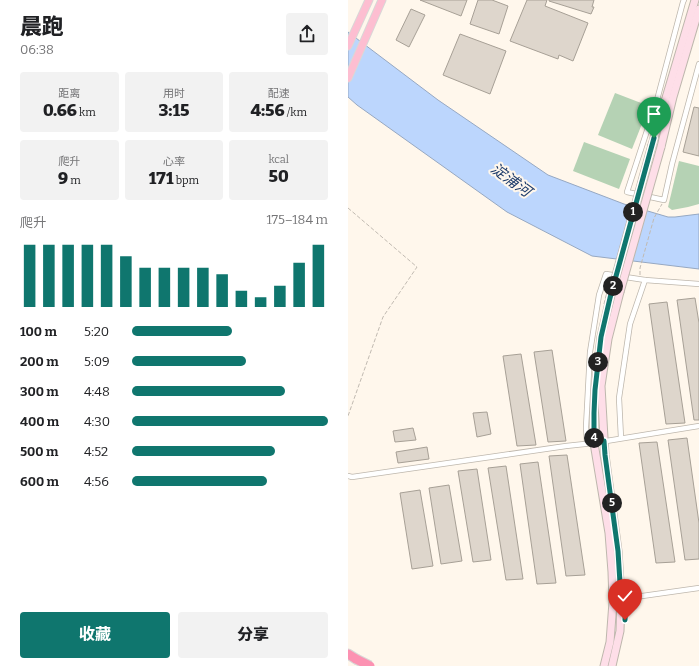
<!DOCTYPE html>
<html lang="zh">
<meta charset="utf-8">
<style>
body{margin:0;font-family:Bitter,"Noto Sans SC",serif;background:#f2f2f2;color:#202124;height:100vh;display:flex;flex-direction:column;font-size:15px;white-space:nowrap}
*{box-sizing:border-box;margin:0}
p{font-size:13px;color:#757577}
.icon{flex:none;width:22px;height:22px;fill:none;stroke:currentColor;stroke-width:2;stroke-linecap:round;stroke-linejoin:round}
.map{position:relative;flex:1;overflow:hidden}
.details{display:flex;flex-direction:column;background:#fff;width:348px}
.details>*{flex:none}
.pin{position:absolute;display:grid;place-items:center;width:34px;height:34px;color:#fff;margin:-41px -17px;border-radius:50% 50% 50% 0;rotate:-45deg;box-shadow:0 0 4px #0007}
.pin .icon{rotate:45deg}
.km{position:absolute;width:20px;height:20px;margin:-10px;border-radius:50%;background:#222;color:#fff;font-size:11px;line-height:20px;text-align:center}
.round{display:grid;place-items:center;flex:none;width:42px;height:42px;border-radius:4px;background:#f2f2f2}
.head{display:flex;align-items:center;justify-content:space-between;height:68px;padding:0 20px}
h1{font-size:22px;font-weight:800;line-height:30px}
.metrics{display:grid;grid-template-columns:repeat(3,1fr);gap:6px;height:68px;padding:4px 20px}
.metrics div{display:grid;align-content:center;border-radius:4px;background:#f2f2f2;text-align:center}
.metrics b{font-size:17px;font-weight:800}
.metrics small{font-size:11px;font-weight:400}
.metrics p{font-size:11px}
.chart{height:112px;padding:8px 20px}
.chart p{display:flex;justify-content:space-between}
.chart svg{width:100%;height:72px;margin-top:4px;stroke:#0f766e;stroke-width:6}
.action{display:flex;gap:8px;margin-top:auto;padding:8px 20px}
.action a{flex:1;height:46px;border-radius:4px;background:#0f766e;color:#fff;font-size:16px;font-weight:800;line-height:46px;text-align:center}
.action a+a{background:#f2f2f2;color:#202124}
ul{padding:0 20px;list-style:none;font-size:13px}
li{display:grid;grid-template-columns:64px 48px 1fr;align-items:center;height:30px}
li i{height:10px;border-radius:5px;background:#0f766e}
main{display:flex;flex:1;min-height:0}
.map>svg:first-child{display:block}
.green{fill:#b5d2b4}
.water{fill:#bcd6fd;stroke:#96a8c2}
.building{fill:#ded6cc;stroke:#a7a096}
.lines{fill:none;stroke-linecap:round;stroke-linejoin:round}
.minor-casing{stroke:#beb7ad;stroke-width:6}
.secondary-casing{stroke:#beb7ad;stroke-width:9}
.primary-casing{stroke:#d8d8d7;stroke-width:9}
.motorway-casing{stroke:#d8d8d7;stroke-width:11}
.path{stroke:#c1bab1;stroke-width:1;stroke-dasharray:4 2;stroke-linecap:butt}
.minor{stroke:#fff;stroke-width:4.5}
.secondary{stroke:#fedee8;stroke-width:7}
.primary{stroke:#fdbed1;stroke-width:7}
.motorway{stroke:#fc92b2;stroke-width:9}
.secondary-bridge-casing{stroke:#beb7ad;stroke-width:9;stroke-linecap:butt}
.motorway-bridge-casing{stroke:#d8d8d7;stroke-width:11;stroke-linecap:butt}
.path-bridge{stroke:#c1bab1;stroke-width:1;stroke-dasharray:4 2;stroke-linecap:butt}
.secondary-bridge{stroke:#fedee8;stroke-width:7}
.motorway-bridge{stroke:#fc92b2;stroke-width:9}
.route-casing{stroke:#fff;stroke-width:8}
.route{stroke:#0f766e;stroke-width:5}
.labels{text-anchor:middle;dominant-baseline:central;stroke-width:4;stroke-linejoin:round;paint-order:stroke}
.water-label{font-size:15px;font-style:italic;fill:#1d3b6b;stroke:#fff7ec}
</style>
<main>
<section class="details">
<div class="head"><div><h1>晨跑</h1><p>06:38</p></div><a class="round"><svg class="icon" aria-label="share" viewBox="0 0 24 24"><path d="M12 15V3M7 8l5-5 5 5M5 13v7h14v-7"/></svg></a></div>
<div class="metrics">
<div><p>距离</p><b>0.66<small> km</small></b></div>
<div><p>用时</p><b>3:15</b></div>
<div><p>配速</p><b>4:56<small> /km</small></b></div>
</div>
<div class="metrics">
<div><p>爬升</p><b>9<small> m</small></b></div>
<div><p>心率</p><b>171<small> bpm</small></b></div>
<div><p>kcal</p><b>50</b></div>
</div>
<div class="chart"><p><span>爬升</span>175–184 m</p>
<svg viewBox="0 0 160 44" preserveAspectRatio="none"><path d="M5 44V6M15 44V6M25 44V6M35 44V6M45 44V6M55 44V13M65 44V20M75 44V20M85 44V20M95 44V20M105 44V24M115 44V34M125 44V38M135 44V31M145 44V17M155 44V6"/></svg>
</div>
<ul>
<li><b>100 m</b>5:20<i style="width:51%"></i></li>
<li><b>200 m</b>5:09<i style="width:58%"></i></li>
<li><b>300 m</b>4:48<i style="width:78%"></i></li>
<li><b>400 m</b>4:30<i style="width:100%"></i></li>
<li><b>500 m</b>4:52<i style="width:73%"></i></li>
<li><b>600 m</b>4:56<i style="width:69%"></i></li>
</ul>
<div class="action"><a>收藏</a><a>分享</a></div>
</section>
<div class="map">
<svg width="351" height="666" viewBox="0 0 351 666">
<rect width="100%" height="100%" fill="#fff7ec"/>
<g class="green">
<path d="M267,93L301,106L284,149L250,135Z"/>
<path d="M236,142L282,159L271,189L225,171Z"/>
<path d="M331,161L351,166V204L340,207L324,210L320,207Z"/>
</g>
<path class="water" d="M0,32L90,100L200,175L276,204L320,217H327L351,214V269L244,256L159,212L9,105L0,97Z"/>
<g class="building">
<path d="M72,0H119L113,16Z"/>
<path d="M130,0H144L160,6L151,34L122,24Z"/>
<path d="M179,0H199L197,6L240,23L225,61L211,55L210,59L162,41Z"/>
<path d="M201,0H246L244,7H246L243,14L201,1Z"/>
<path d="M63,9L77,15L61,47L48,40Z"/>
<path d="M112,34L158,51L142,94L95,75Z"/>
<path d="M346,107L351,108V156L335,152Z"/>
<path d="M347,298L351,323V420H346L329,300Z"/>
<path d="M319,302L337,423L318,424L301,304Z"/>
<path d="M204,350L218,441L200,442L186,352Z"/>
<path d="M173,354L188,445L169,446L155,356Z"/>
<path d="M139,412L143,434L129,437L125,413Z"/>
<path d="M65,428L68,440L47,442L45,431Z"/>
<path d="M339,438L351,523V559L337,560L320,440Z"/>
<path d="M309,442L327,562L308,563L291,443Z"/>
<path d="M79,447L81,459L50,463L48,452Z"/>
<path d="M219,455L237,575L218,576L201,456Z"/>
<path d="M190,462L208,583L189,584L172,464Z"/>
<path d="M158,466L175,579L158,580L140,468Z"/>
<path d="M129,469L143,560L125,562L110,471Z"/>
<path d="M101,485L114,561L93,564L81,488Z"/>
<path d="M72,490L85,566L64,569L52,493Z"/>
</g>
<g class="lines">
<defs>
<g id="minor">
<path d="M336,0L335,2L309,100L279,192L316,200L324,164L351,64"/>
<path d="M273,438L271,398L282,324L297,280L351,284"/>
<path d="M239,443L238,427L242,352L251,295L258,274L297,280"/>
<path d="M0,476L4,477L218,446L246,443L351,426"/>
<path d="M273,599L351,588"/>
</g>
<g id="secondary">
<path d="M304,145L347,0"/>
<path d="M313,147L325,97L351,9"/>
<path d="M256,666L262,642L265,602L264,572L261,533L246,443V413L247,390L253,337L264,290"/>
<path d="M264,666L272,631L273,599L270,551L257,455L253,386L260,339L272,292"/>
</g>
<g id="primary">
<path d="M0,46L21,0"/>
<path d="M0,78L34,0"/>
</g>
<path id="motorway" d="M0,654L8,659"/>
</defs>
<use href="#minor" class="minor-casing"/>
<use href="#secondary" class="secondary-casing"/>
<use href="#primary" class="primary-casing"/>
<use href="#motorway" class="motorway-casing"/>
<g class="path">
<path d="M0,208L69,267L35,317L0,416"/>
<path d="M292,275V268L306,218L314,204"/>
</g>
<use href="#minor" class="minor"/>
<use href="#secondary" class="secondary"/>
<use href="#primary" class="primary"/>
<use href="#motorway" class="motorway"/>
<defs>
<g id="secondary-bridge">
<path d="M264,290L304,145"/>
<path d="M272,292L313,147"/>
</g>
<path id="motorway-bridge" d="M8,659L22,666"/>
</defs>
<use href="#secondary-bridge" class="secondary-bridge-casing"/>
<use href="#motorway-bridge" class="motorway-bridge-casing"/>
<path class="path-bridge" d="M256,304L259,292"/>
<use href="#secondary-bridge" class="secondary-bridge"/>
<use href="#motorway-bridge" class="motorway-bridge"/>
</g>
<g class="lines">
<defs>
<path id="route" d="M277,620L278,598L273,599L270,551L257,455L256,441L246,443V413L247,390L253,337L262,298L306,138"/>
</defs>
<use href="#route" class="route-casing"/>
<use href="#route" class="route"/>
</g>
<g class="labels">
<g class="water-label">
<text transform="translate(163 180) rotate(36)">淀浦河</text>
</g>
</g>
</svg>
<div class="pin" style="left:306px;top:138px;background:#1e9e55"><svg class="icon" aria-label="arrive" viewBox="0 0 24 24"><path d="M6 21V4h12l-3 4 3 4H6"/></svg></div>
<div class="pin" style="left:277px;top:620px;background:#d93025"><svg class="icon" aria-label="check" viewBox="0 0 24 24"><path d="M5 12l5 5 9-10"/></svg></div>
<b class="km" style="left:285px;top:212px">1</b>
<b class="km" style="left:265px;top:286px">2</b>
<b class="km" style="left:250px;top:362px">3</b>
<b class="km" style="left:246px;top:438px">4</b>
<b class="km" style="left:264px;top:503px">5</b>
</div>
</main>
